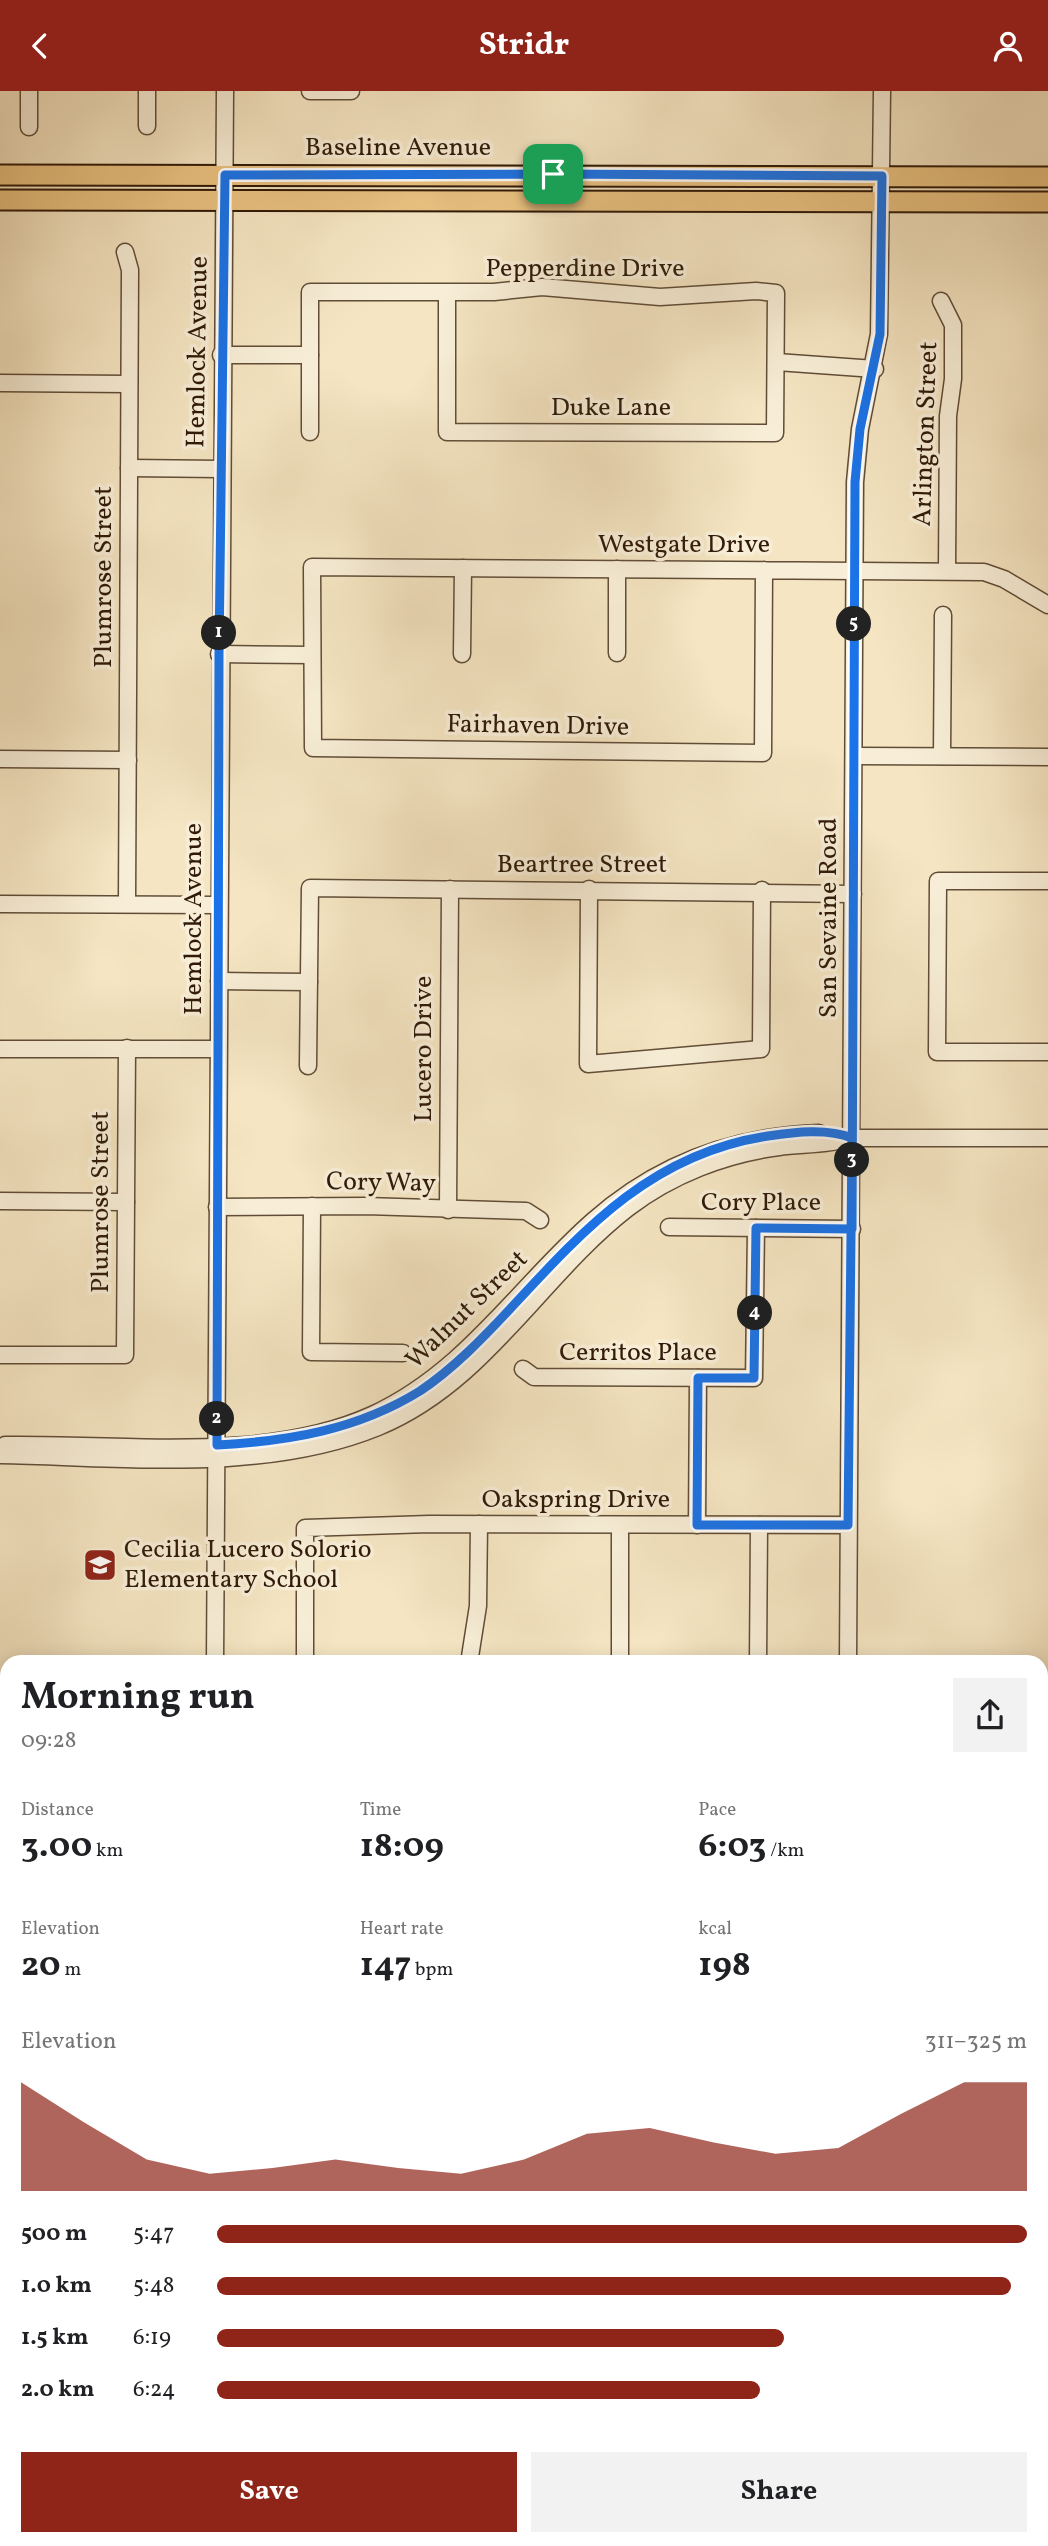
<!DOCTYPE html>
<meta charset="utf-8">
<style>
body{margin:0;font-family:Vollkorn,serif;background:#f2f2f2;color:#202124;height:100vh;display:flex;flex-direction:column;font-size:26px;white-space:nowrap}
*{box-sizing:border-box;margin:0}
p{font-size:23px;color:#757577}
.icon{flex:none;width:38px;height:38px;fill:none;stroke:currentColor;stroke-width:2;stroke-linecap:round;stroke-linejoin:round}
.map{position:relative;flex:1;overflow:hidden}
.side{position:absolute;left:0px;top:1564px;width:1048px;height:891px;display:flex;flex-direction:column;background:#fff;border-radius:21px 21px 0 0;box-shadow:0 4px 18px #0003}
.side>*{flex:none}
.pin{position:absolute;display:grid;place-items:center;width:60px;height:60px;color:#fff;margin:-30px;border-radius:14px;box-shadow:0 4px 10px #0006}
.km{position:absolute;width:35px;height:35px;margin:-18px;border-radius:50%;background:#222;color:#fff;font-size:19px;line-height:35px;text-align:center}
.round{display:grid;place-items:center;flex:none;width:74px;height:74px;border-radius:0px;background:#f2f2f2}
.head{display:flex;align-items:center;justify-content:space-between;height:119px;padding:0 21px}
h1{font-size:38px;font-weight:700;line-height:52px}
.figures{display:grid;grid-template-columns:repeat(3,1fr);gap:10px;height:119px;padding:7px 21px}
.figures div{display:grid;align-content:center}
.figures b{font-size:35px;font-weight:700}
.figures small{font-size:19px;font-weight:400}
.figures p{font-size:19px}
.chart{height:196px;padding:14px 21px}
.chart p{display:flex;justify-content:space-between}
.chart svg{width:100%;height:126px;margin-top:7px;fill:#8f2418;opacity:.7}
.action{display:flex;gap:14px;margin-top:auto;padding:14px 21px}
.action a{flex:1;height:80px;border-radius:0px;background:#8f2418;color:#fff;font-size:28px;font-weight:700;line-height:80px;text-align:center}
.action a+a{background:#f2f2f2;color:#202124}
ul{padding:0 21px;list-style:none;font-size:23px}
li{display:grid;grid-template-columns:112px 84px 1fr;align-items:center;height:52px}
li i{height:18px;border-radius:9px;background:#8f2418}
header{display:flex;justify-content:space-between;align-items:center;height:91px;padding:0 21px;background:#8f2418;color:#fff;font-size:32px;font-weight:700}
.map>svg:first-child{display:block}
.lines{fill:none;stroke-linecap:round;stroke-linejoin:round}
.minor-casing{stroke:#614d37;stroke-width:19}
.major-casing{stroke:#301a09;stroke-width:23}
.minor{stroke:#f8eed7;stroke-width:16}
.major{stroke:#eac281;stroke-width:19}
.route-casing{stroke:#fff;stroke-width:14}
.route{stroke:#1a73e8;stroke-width:9}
.labels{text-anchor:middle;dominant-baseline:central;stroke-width:7;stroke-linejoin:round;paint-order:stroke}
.street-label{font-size:26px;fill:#301a09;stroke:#f8eed7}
.poi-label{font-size:26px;fill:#301a09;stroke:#f8eed7;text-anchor:start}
</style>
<header><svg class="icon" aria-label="back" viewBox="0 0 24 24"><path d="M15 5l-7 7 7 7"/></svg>Stridr<svg class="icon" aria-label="person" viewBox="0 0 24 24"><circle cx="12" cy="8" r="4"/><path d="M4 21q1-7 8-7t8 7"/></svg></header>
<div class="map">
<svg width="1048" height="2455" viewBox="0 0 1048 2455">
<rect width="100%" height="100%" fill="#f5e5c2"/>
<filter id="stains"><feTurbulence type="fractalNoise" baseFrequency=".00286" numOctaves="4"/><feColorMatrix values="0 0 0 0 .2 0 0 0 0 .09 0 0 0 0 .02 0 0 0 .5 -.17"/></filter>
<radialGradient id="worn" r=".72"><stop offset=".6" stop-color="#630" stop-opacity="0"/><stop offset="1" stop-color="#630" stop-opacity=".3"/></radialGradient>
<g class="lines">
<defs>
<g id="minor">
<path d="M29,0V36"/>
<path d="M147,0V35"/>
<path d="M310,0H351"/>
<path d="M125,161L130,179L127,813"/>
<path d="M941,210L953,234V288L948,325L947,480"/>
<path d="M221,264H310"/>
<path d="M777,271L875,278"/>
<path d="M0,292L129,293"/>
<path d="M310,341V201H494L542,196L660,206L756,200L776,202L775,342L447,341V202"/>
<path d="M129,377L221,378"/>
<path d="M617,478V562"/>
<path d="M764,479L763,662L313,657L312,476L984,481L1004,488L1048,514"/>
<path d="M219,563L312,564"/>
<path d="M462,563L463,477"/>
<path d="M855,665L1048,666"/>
<path d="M942,665L943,524"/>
<path d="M0,668L128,669"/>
<path d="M1048,790H938L937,961H1048"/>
<path d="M589,798L588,973L761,958L762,799"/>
<path d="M0,813L219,814"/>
<path d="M219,890L309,891"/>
<path d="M0,958H218"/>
<path d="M308,975L310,797L853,803"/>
<path d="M0,1110L126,1111"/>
<path d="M312,1115L311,1261L403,1262"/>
<path d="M217,1116L366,1115L526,1120L540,1129"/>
<path d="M448,1119L450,798"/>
<path d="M669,1136L852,1138"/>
<path d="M0,1264H125L127,957"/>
<path d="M523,1278L534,1286L754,1287L756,1137"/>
<path d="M5,1354C121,1352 264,1373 372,1324C466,1281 518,1196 593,1130C657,1073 734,1045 819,1042"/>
<path d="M0,1364C122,1366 263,1383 378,1336C485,1292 540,1185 628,1117C671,1084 725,1063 779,1056C803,1053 828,1054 852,1047H1048"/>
<path d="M697,1434L698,1287"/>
<path d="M215,1572L225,0"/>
<path d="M305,1572V1437L429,1433L848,1434"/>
<path d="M469,1572L478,1515L479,1433"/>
<path d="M620,1572V1434"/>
<path d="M758,1572L759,1434"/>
<path d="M848,1572L855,391L860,338L879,243L882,0"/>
<path d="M0,1759H7"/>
<path d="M0,1912L7,1913"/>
<path d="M0,2064H7"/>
<path d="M0,2232H7"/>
<path d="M1041,2302L1048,2301"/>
<path d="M0,2324H7"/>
<path d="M0,2343H7"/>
<path d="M0,2432H7"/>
<path d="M215,2448V2455"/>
<path d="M108,2455V2448"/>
<path d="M382,2455V2448"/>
<path d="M604,2455V2448"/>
<path d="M847,2455V2448"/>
</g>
<g id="major">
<path d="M0,84L1048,86"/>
<path d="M0,109L1048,111"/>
</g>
</defs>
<use href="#minor" class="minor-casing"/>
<use href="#major" class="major-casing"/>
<use href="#minor" class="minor"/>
<use href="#major" class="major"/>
</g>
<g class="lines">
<defs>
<path id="route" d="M553,83L225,84L219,563L217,1354C289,1350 357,1339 420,1300C453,1278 483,1247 510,1218C585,1137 653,1062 768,1045C795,1041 827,1037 852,1047L848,1434H697L698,1287H754L756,1137L852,1138L855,391L860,338L880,243L882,85L553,83"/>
</defs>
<use href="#route" class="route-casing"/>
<use href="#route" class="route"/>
</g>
<defs>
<symbol id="school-square" viewBox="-11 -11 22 22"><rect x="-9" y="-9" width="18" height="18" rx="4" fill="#8f2418" stroke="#f8eed7"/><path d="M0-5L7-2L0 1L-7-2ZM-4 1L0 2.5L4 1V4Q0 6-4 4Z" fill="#fff"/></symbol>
</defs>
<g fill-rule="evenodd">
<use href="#school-square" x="81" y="1455" width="38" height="38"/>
</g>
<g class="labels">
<g class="street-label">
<text x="398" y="57">Baseline Avenue</text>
<text x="585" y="178">Pepperdine Drive</text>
<text transform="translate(198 261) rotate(-89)">Hemlock Avenue</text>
<text x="611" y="317">Duke Lane</text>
<text transform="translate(926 343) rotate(-88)">Arlington Street</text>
<text x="684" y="454">Westgate Drive</text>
<text transform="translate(104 486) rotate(-90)">Plumrose Street</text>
<text transform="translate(538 635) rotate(1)">Fairhaven Drive</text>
<text x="582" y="774">Beartree Street</text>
<text transform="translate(829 827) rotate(-90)">San Sevaine Road</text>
<text transform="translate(194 828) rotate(-90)">Hemlock Avenue</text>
<text transform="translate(424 958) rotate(-90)">Lucero Drive</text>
<text transform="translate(381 1092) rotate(1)">Cory Way</text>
<text transform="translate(101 1111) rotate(-90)">Plumrose Street</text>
<text x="761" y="1112">Cory Place</text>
<text transform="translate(467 1219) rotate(-44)">Walnut Street</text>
<text x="638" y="1262">Cerritos Place</text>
<text x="576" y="1409">Oakspring Drive</text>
</g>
<g class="poi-label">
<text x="124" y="1459">Cecilia Lucero Solorio<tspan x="124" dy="30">Elementary School</tspan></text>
</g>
</g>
<rect width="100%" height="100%" filter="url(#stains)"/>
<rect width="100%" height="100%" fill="url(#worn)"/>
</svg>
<div class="pin" style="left:553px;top:83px;background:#1e9e55"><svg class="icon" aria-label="arrive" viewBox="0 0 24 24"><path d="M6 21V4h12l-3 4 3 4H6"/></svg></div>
<b class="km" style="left:219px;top:542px">1</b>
<b class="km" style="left:217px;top:1328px">2</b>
<b class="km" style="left:852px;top:1069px">3</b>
<b class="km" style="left:755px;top:1222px">4</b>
<b class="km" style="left:854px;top:533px">5</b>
<section class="side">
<div class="head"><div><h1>Morning run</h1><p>09:28</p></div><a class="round"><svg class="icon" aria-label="share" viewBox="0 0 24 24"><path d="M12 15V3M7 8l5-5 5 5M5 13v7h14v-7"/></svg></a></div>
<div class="figures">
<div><p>Distance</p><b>3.00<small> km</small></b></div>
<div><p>Time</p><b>18:09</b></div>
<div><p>Pace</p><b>6:03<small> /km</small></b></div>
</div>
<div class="figures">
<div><p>Elevation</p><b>20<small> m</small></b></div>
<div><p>Heart rate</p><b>147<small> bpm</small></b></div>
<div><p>kcal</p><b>198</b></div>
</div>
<div class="chart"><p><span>Elevation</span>311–325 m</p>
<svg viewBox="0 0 160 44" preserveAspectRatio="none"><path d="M0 44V6L10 20L20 33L30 38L40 36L50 33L60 36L70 38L80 33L90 24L100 22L110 27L120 31L130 29L140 17L150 6L160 6V44z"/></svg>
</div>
<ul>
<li><b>500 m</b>5:47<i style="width:100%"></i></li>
<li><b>1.0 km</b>5:48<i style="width:98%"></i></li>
<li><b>1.5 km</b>6:19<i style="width:70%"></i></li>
<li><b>2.0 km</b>6:24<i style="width:67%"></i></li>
</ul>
<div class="action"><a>Save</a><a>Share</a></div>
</section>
</div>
